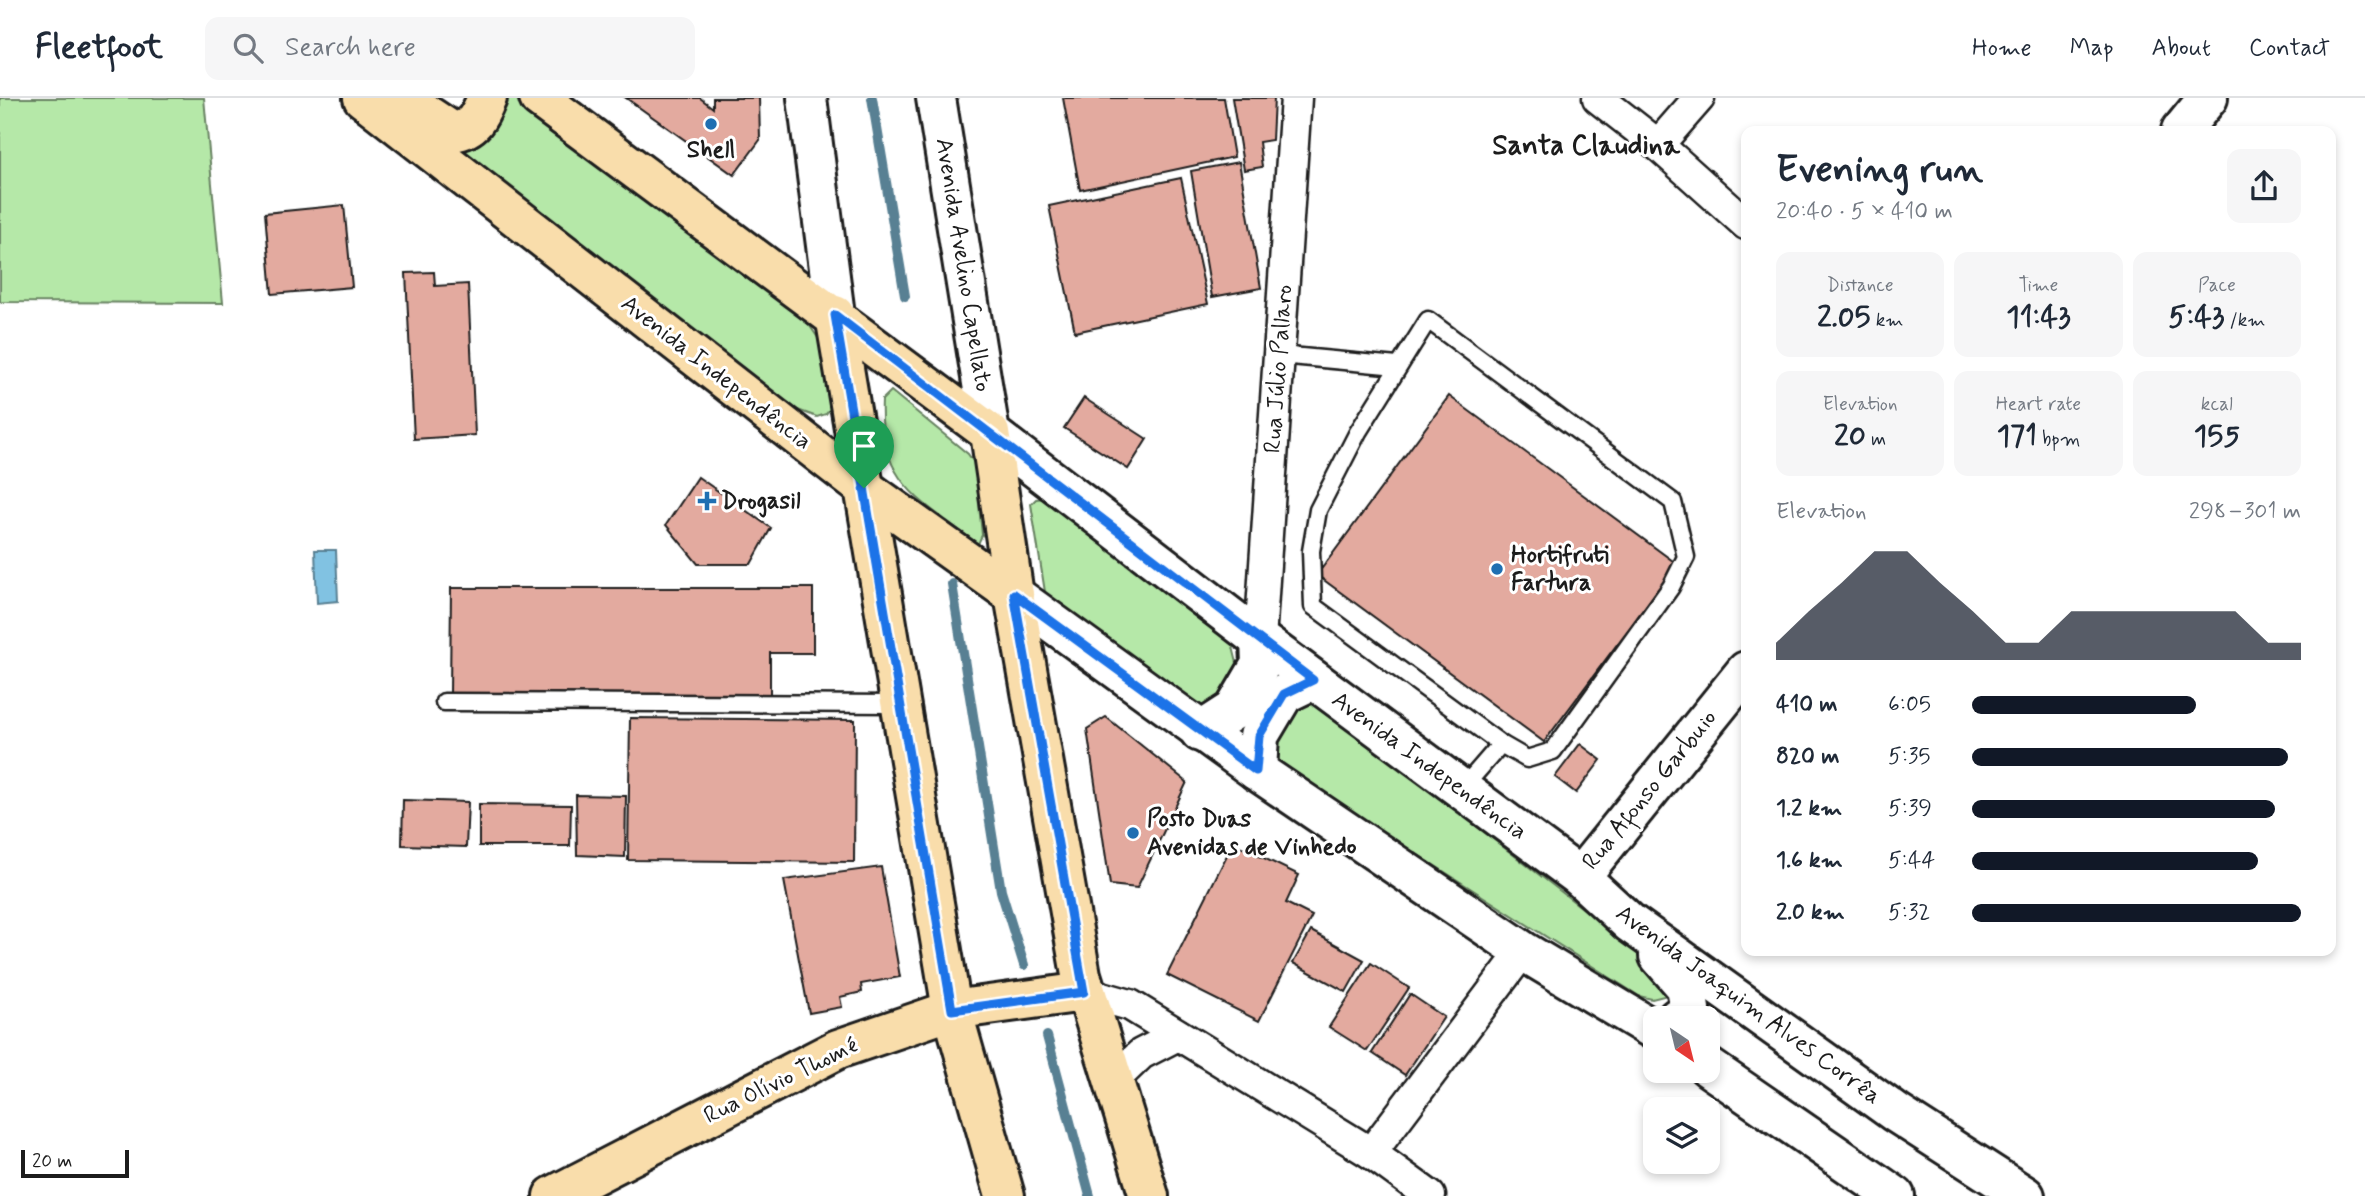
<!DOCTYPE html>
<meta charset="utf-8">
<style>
body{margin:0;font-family:Mynerve,sans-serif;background:#f6f6f7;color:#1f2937;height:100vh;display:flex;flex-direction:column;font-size:26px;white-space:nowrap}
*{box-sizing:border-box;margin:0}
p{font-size:23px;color:#747a83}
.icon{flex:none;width:38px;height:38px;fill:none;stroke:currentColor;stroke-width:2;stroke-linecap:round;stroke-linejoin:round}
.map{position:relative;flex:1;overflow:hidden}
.drawer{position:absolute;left:1741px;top:28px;width:595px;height:830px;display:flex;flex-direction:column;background:#fff;border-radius:14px;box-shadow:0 4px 10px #0003}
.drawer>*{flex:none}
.needle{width:46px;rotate:145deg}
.buttons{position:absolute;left:1643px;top:908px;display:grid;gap:14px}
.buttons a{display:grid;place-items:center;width:77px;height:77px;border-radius:14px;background:#fff;box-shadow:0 4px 10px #0003;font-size:35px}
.scale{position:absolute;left:21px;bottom:18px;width:108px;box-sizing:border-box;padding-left:7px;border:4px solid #1c1c1c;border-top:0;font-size:19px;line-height:24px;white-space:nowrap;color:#1c1c1c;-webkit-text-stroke:5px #fff;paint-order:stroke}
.pin{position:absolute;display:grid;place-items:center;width:60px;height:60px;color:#fff;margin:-72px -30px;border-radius:50% 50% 50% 0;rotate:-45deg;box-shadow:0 0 7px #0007}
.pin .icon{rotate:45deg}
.round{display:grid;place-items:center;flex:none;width:74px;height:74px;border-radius:14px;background:#f6f6f7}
.overview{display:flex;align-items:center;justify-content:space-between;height:119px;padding:0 35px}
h1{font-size:38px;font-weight:700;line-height:52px}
.stats{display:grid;grid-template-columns:repeat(3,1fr);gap:10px;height:119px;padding:7px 35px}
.stats div{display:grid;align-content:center;border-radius:14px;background:#f6f6f7;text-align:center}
.stats b{font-size:30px;font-weight:700}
.stats small{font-size:19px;font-weight:400}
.stats p{font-size:19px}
.chart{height:196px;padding:14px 35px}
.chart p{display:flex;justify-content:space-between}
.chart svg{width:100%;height:126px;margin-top:7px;fill:#111827;opacity:.7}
ul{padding:0 35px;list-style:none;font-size:23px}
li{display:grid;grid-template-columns:112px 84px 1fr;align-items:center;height:52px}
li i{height:18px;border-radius:9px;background:#111827}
header{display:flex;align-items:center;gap:42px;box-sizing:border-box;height:98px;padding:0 35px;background:#fff;border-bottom:2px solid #e0e1e3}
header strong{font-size:33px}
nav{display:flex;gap:38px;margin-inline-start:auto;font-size:24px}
.search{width:490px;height:63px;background:#f6f6f7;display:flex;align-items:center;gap:18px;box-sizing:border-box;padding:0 24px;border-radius:14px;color:#747a83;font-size:26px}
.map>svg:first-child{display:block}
.green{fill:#b5e8a8;stroke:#688262;stroke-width:2}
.water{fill:#81c2e2;stroke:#598093;stroke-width:2}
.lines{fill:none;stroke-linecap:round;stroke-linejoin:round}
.stream{stroke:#598093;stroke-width:10}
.building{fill:#e3aa9f;stroke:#1c1c1c;stroke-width:2}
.lane-casing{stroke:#1c1c1c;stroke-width:21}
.street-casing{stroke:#1c1c1c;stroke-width:35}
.secondary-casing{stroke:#1c1c1c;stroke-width:44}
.primary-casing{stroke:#1c1c1c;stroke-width:44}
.lane{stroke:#fff;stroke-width:16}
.street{stroke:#fff;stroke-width:30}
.secondary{stroke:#fff;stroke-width:38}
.primary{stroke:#f9ddab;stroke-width:38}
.route-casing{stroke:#fff;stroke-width:14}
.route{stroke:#1a73e8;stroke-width:9}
.poi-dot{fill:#1f6fb2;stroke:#fff;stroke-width:2.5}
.labels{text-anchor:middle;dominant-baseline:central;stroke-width:6;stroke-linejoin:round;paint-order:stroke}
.poi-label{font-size:24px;font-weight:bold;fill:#1c1c1c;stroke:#fff;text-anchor:start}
.street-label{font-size:24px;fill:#1c1c1c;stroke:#fff}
.quarter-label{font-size:28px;font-weight:bold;fill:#1c1c1c;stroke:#fff}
</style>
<header>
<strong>Fleetfoot</strong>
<div class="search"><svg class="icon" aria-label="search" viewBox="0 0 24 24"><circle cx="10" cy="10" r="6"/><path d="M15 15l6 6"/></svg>Search here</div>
<nav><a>Home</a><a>Map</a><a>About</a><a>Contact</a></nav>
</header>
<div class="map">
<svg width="2365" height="1098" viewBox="0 0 2365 1098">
<rect width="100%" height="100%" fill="#fff"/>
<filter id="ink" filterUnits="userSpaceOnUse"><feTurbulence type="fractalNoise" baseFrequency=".0143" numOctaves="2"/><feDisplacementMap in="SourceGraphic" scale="14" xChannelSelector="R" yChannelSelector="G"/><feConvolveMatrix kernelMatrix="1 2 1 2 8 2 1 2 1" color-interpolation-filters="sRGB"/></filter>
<g filter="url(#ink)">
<g class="green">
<path d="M0,0H204L223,205L0,204Z"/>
<path d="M505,0H517L799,212L829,256L836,303L826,316L817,319L795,311L455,52Z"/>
<path d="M891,293L968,356L975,366L982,437L978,446C920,402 878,385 882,302Z"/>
<path d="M1045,400L1231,541L1237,565L1234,594L1198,615L1066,516L1045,494L1031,406L1036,401Z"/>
<path d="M1316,604L1666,875L1670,886L1664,898L1652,901L1639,898L1274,665L1281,615L1292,605Z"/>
</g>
<path class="water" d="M315,452H336L338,503L317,505Z"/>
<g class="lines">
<g class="stream">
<path d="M872,0L905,198"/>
<path d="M952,486L1001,793L1024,867"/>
<path d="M1047,938L1090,1098"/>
</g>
</g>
<g class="building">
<path d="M626,0H700L713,10V0H759L760,42L734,77Z"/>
<path d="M1063,0H1224L1234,59L1080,92Z"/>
<path d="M1232,0H1274L1272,42L1259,44L1262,69L1244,72Z"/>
<path d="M1239,64L1261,190L1212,199L1191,73Z"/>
<path d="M1181,80L1208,206L1075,234L1049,108Z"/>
<path d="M344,107L352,189L272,196L265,115Z"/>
<path d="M434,174L435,188L468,186L475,337L414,341L406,175Z"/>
<path d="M1449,298L1677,466L1544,644L1317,477Z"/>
<path d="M1084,300L1147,341L1128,371L1064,330Z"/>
<path d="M698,379L771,430L751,466H698L666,427Z"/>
<path d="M451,490H813V555H770V598H450Z"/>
<path d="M1106,619L1187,684L1137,790L1110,787L1087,631Z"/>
<path d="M630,620L855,622L854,764L628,762Z"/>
<path d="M1580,646L1601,662L1576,695L1555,679Z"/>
<path d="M576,697L626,698L625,759L577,757Z"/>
<path d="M403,702L468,704L466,749L402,747Z"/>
<path d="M479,706L571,707L570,748H479Z"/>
<path d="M1233,745L1299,777L1286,805L1312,818L1259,923L1167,877Z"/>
<path d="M881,769L900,879L861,886L862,894L840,899L842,909L809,915L784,782Z"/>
<path d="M1311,833L1364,862L1346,894L1293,865Z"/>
<path d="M1371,865L1409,890L1367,953L1329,929Z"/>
<path d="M1410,896L1444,919L1405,977L1372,955Z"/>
</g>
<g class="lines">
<defs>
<g id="lane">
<path d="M1428,222L1673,404L1686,459L1671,489L1553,653L1527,661L1501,646L1313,508L1311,453L1318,412L1358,334Z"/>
<path d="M1280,257L1397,268"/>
<path d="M444,604L900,606"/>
<path d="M1461,692L1501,646"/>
</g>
<g id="street">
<path d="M1598,0L1658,47L1746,126"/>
<path d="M1658,47L1699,0"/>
<path d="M1260,542L1296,0"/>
<path d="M1084,894L1130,907L1371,1055L1430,1098"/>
<path d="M1113,983L1141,956L1178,937"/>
<path d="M1371,1055L1523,853"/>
</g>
<g id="secondary">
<path d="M807,0L835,217"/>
<path d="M936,0L990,335L1260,542L1580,779L1630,825L1896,1015L2025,1098"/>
<path d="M2181,33L2208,0"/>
<path d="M1014,497L1257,673L1523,853L1656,933"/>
<path d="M1200,634L1234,612L1261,566L1260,542"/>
<path d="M1257,673L1259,638L1284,596L1313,582"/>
<path d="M1580,779L1746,573"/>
<path d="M1659,858L1686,889L1690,911L1677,920"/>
<path d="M1708,969L1895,1098"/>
</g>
<g id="primary">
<path d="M363,0L864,390L1014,497"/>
<path d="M539,0L990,335L1014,497L1081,877L1149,1098"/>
<path d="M403,1L453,34C474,31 479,19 487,0"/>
<path d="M835,217L952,912L1005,1098"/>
<path d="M553,1098L838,951L952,912L1084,894"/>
</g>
</defs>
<use href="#lane" class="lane-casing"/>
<use href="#street" class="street-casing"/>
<use href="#secondary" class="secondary-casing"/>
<use href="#primary" class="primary-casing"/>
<use href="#lane" class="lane"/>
<use href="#street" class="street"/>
<use href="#secondary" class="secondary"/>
<use href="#primary" class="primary"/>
</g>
</g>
<g class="lines" filter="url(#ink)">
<defs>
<path id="route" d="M835,217L1313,582L1284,596L1259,638L1256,673L1014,496L1084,894L952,912Z"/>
</defs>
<use href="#route" class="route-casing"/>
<use href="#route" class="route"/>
</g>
<g class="poi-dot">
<circle cx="711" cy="26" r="7"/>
<path d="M703.5 392.5h7v7h7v7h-7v7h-7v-7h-7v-7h7z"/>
<circle cx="1497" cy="471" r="7"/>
<circle cx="1133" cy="735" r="7"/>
</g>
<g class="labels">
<g class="poi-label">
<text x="711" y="52" text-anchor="middle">Shell</text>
<text x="721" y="403">Drogasil</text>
<text x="1511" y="457">Hortifruti<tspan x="1511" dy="28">Fartura</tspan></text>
<text x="1147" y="721">Posto Duas<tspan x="1147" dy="28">Avenidas de Vinhedo</tspan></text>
</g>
<g class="street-label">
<text transform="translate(963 167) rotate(81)">Avenida Avelino Capellato</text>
<text transform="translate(1279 271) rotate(-86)">Rua Júlio Pallaro</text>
<text transform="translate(716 275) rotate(38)">Avenida Independência</text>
<text transform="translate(1429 668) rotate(36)">Avenida Independência</text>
<text transform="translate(1650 692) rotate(-51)">Rua Afonso Garbuio</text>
<text transform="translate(1748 907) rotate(36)">Avenida Joaquim Alves Corrêa</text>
<text transform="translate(781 983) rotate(-26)">Rua Olívio Thomé</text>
</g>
<g class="quarter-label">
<text x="1586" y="48">Santa Claudina</text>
</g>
</g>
</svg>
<div class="buttons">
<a><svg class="needle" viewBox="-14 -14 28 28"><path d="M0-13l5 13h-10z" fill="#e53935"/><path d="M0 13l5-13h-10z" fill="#747a83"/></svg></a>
<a><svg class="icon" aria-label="layers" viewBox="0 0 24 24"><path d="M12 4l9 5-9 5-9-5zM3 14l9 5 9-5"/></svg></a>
</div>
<div class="scale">20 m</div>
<div class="pin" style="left:864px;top:390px;background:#1e9e55"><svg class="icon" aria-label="arrive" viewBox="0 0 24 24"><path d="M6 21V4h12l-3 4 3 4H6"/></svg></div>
<section class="drawer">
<div class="overview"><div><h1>Evening run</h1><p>20:40 · 5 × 410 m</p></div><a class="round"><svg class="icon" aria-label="share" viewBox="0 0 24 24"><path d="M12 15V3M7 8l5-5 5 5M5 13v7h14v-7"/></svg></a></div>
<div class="stats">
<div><p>Distance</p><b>2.05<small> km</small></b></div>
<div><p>Time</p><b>11:43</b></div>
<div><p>Pace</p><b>5:43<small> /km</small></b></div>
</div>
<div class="stats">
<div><p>Elevation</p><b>20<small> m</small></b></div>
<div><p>Heart rate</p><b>171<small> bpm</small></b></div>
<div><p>kcal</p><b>155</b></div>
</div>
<div class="chart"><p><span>Elevation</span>298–301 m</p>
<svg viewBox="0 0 160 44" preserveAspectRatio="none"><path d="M0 44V38L10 27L20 17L30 6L40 6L50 17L60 27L70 38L80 38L90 27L100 27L110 27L120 27L130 27L140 27L150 38L160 38V44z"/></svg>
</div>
<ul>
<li><b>410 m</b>6:05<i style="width:68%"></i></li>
<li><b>820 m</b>5:35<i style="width:96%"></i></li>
<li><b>1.2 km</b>5:39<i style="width:92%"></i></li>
<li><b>1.6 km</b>5:44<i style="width:87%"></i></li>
<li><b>2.0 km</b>5:32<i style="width:100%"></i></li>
</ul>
</section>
</div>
